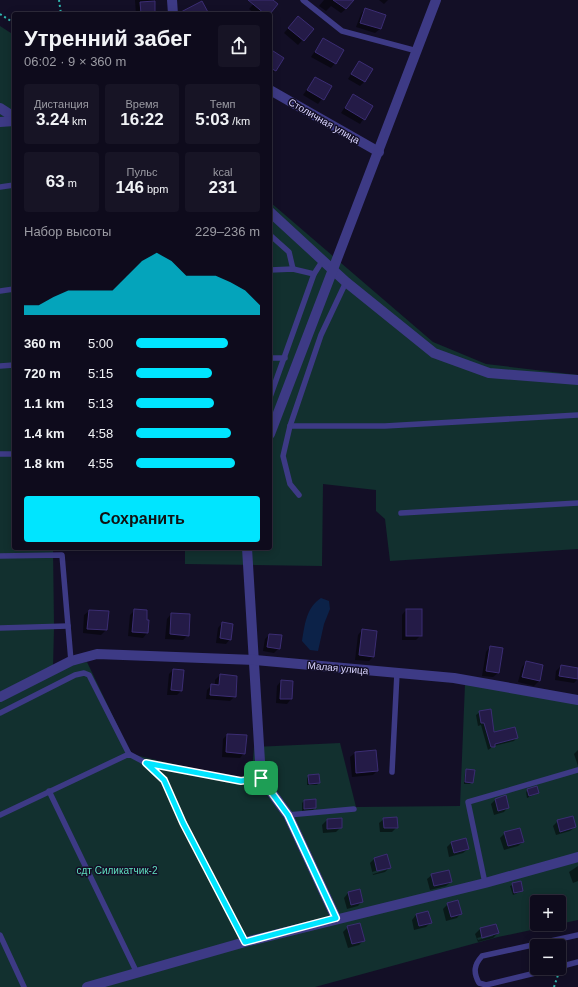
<!DOCTYPE html>
<html lang="ru">
<meta charset="utf-8">
<style>
body{margin:0;font-family:Arial,sans-serif;background:#171425;color:#f1f3f6;height:100vh;display:flex;flex-direction:column;font-size:15px;white-space:nowrap}
*{box-sizing:border-box;margin:0}
p{font-size:13px;color:#9b9ba3}
.icon{flex:none;width:22px;height:22px;fill:none;stroke:currentColor;stroke-width:2;stroke-linecap:round;stroke-linejoin:round}
.map{position:relative;flex:1;overflow:hidden}
.sheet{position:absolute;left:12px;top:12px;width:260px;height:538px;display:flex;flex-direction:column;background:#0e0b1c;border-radius:4px;box-shadow:0 2px 10px #0003,0 0 0 1px #2e2b3b}
.sheet>*{flex:none}
.controls{position:absolute;left:530px;top:895px;display:grid;gap:8px}
.controls a{display:grid;place-items:center;width:36px;height:36px;border-radius:4px;background:#0e0b1c;box-shadow:0 2px 10px #0003,0 0 0 1px #2e2b3b;font-size:20px}
.pin{position:absolute;display:grid;place-items:center;width:34px;height:34px;color:#fff;margin:-17px;border-radius:8px;box-shadow:0 2px 6px #0006}
.round{display:grid;place-items:center;flex:none;width:42px;height:42px;border-radius:4px;background:#171425}
.summary{display:flex;align-items:center;justify-content:space-between;height:68px;padding:0 12px}
h1{font-size:22px;font-weight:700;line-height:30px}
.stats{display:grid;grid-template-columns:repeat(3,1fr);gap:6px;height:68px;padding:4px 12px}
.stats div{display:grid;align-content:center;border-radius:4px;background:#171425;text-align:center}
.stats b{font-size:17px;font-weight:700}
.stats small{font-size:11px;font-weight:400}
.stats p{font-size:11px}
.chart{height:112px;padding:8px 12px}
.chart p{display:flex;justify-content:space-between}
.chart svg{width:100%;height:72px;margin-top:4px;fill:#00e5ff;opacity:.7}
.primary-button{display:flex;gap:8px;margin-top:auto;padding:8px 12px}
.primary-button a{flex:1;height:46px;border-radius:4px;background:#00e5ff;color:#111;font-size:16px;font-weight:700;line-height:46px;text-align:center}
ul{padding:0 12px;list-style:none;font-size:13px}
li{display:grid;grid-template-columns:64px 48px 1fr;align-items:center;height:30px}
li i{height:10px;border-radius:5px;background:#00e5ff}
.map>svg:first-child{display:block}
.green{fill:#12302f;fill-rule:evenodd}
.water{fill:#0c2248}
.shadow{fill:#0007;fill-rule:evenodd}
.building{fill:#241b47;stroke:#3b2d73}
.lines{fill:none;stroke-linecap:round;stroke-linejoin:round}
.path{stroke:#2fb8b0;stroke-width:2;stroke-dasharray:2 3;stroke-linecap:butt}
.lane{stroke:#3d3a85;stroke-width:5.5}
.street{stroke:#3d3a85;stroke-width:10}
.route-casing{stroke:#fff;stroke-width:8}
.route{stroke:#00e5ff;stroke-width:5}
.labels{text-anchor:middle;dominant-baseline:central;stroke-width:3;stroke-linejoin:round;paint-order:stroke}
.street-label{font-size:10px;fill:#d9d4ff;stroke:#130f26}
.park-label{font-size:10px;fill:#5fe0c0;stroke:#130f26}
</style>
<div class="map">
<svg width="578" height="987" viewBox="0 0 578 987">
<rect width="100%" height="100%" fill="#130f26"/>
<g class="green">
<path d="M0,26L14,35V548H53L54,627L53,668L87,662L131,754L238,779L252,770L254,747L340,743L356,807L460,806L465,684L578,704V920L498,937L315,987H0ZM537,902H559V924H537Z"/>
<path d="M270,202L433,342L486,364L578,375V549L390,561L385,519L376,511V490L323,484L322,566L185,564V548H270Z"/>
</g>
<path class="water" d="M321,598L329,601L330,609L324,624L318,651L310,650L302,641C305,624 306,608 321,598Z"/>
<g class="shadow">
<path d="M135,0H154L155,14H136Z"/>
<path d="M257,0H271L268,14H255L249,9Z"/>
<path d="M324,0H346V9L341,13L331,6L326,11L319,6Z"/>
<path d="M379,0H388L384,4Z"/>
<path d="M365,9L384,15L380,29L375,33L356,27L361,14Z"/>
<path d="M298,17L312,29L298,45L284,33Z"/>
<path d="M323,39L335,63L331,68L311,57Z"/>
<path d="M270,52L275,70L271,75H270Z"/>
<path d="M359,62L365,81L360,86L348,79Z"/>
<path d="M315,78L330,87L318,104L303,95Z"/>
<path d="M353,95L372,106L360,124L341,113Z"/>
<path d="M135,610L147,633L143,638L128,636L130,615Z"/>
<path d="M406,610L421,635L416,640H402V615Z"/>
<path d="M89,611L106,630L101,635L83,633L84,615Z"/>
<path d="M171,614L188,635L183,640L165,639L167,619Z"/>
<path d="M222,623L230,639L226,644L216,643L218,628Z"/>
<path d="M362,630L373,657L369,661L355,660L358,635Z"/>
<path d="M269,635L279,648L274,653L263,651L265,639Z"/>
<path d="M490,647L502,649L498,673L493,677L482,676L486,652Z"/>
<path d="M526,662L542,666L539,681L534,686L518,682L522,667Z"/>
<path d="M561,666L578,669V679L574,683L555,680L556,671Z"/>
<path d="M173,670L181,691L177,695H167L169,674Z"/>
<path d="M220,675L235,696L230,701L206,699L207,690L212,685H215V680Z"/>
<path d="M281,681L291,699L287,704L276,703L277,686Z"/>
<path d="M480,712L493,733L517,737L514,741L494,746L488,750L481,725L478,726L476,715Z"/>
<path d="M227,735L244,753L240,758L222,757L223,739Z"/>
<path d="M578,750V766L574,754Z"/>
<path d="M376,751L377,771L373,775L352,777L350,757L355,753Z"/>
<path d="M467,770L472,782L470,784H464L465,772Z"/>
<path d="M309,776L319,783L317,785H307V778Z"/>
<path d="M528,790L538,793L527,798L526,792Z"/>
<path d="M496,799L508,807L504,812L494,815L491,804Z"/>
<path d="M304,801L315,808L313,810L302,811V803Z"/>
<path d="M384,819L397,827L392,832H380L379,823Z"/>
<path d="M327,820L341,827L336,832L323,833L322,825Z"/>
<path d="M558,821L575,827L570,831L556,835L553,826Z"/>
<path d="M505,833L523,842L518,846L504,850L500,838Z"/>
<path d="M465,839L468,849L463,853L449,857L447,847L451,843Z"/>
<path d="M386,855L390,867L385,872L373,875L370,863L374,859ZM386,868V870L373,874L372,872Z"/>
<path d="M578,866V881L573,883L569,872Z"/>
<path d="M432,875L451,882L446,886L430,890L427,879Z"/>
<path d="M520,882L522,891L513,895L510,886Z"/>
<path d="M359,890L362,901L358,906L347,909L344,898L348,893Z"/>
<path d="M448,904L461,913L457,918L446,921L443,909Z"/>
<path d="M428,912L431,922L426,927L414,930L412,920L416,915Z"/>
<path d="M495,925L498,933L493,938L478,942L475,934L480,929ZM493,934V936L478,940L477,938Z"/>
<path d="M348,927L364,940L359,945L348,948L343,932Z"/>
</g>
<g class="building">
<path d="M248,0H273L278,4L270,14H265Z"/>
<path d="M333,0H354L346,9Z"/>
<path d="M155,1V14H141L140,2Z"/>
<path d="M202,1L209,14H179V13Z"/>
<path d="M365,8L386,15L381,29L360,23Z"/>
<path d="M298,16L314,29L304,41L288,28Z"/>
<path d="M323,38L344,50L336,64L315,52Z"/>
<path d="M270,49L284,58L276,71L270,68Z"/>
<path d="M359,61L373,69L365,82L351,74Z"/>
<path d="M315,77L332,86L324,100L307,90Z"/>
<path d="M353,94L373,106L365,120L345,108Z"/>
<path d="M134,609L147,610V620H149L148,633L132,632Z"/>
<rect x="406" y="609" width="16" height="27"/>
<path d="M89,610L109,611L107,630L87,629Z"/>
<path d="M171,613L190,614L189,636L170,634Z"/>
<path d="M222,622L233,624L231,640L220,638Z"/>
<path d="M362,629L377,631L374,657L359,655Z"/>
<path d="M269,634L282,635L280,649L267,647Z"/>
<path d="M490,646L503,648L499,673L486,671Z"/>
<path d="M526,661L543,665L540,681L522,677Z"/>
<path d="M561,665L578,668V679L559,676Z"/>
<path d="M173,669L184,670L182,691L171,690Z"/>
<path d="M220,674L237,676L236,697L210,695L211,684L219,685Z"/>
<path d="M281,680L293,681L292,699H280Z"/>
<path d="M491,709L494,732L515,727L518,738L495,744V747H491L484,723H481L479,711Z"/>
<path d="M227,734L247,735L245,754L226,752Z"/>
<path d="M376,750L378,771L356,773L355,752Z"/>
<path d="M466,769L475,770L473,783L465,782Z"/>
<path d="M319,774L320,783L309,784L308,775Z"/>
<path d="M537,786L539,793L529,796L527,789Z"/>
<path d="M506,795L509,808L498,811L495,799Z"/>
<path d="M316,799V808L304,809V800Z"/>
<path d="M573,816L576,827L560,832L557,820Z"/>
<path d="M397,817L398,828H384L383,818Z"/>
<path d="M342,818V828L327,829V819Z"/>
<path d="M520,828L524,842L508,846L504,832Z"/>
<path d="M466,838L469,849L454,853L451,842Z"/>
<path d="M387,854L391,868L377,871L374,858Z"/>
<path d="M449,870L452,882L434,886L431,874Z"/>
<path d="M521,881L523,891L514,893L512,883Z"/>
<path d="M360,889L363,902L351,905L348,892Z"/>
<path d="M458,900L462,914L451,917L447,903Z"/>
<path d="M428,911L432,923L419,926L416,914Z"/>
<path d="M360,923L365,941L352,944L347,926Z"/>
<path d="M496,924L499,933L482,938L480,928Z"/>
</g>
<g class="lines">
<g class="path">
<path d="M59,0L61,14"/>
<path d="M0,14L14,23"/>
<path d="M554,987L558,975"/>
</g>
<g class="lane">
<path d="M303,0L342,31L417,51"/>
<path d="M0,187L14,185"/>
<path d="M270,235L289,252L293,269"/>
<path d="M270,270L293,269L314,274"/>
<path d="M0,291L14,289"/>
<path d="M270,358H285"/>
<path d="M0,366L14,365"/>
<path d="M270,397L314,274L323,260"/>
<path d="M290,426H385L578,415"/>
<path d="M0,454H14"/>
<path d="M299,495L290,484L283,456L290,426L321,335L346,282"/>
<path d="M401,513L578,503"/>
<path d="M0,556L62,555L71,661"/>
<path d="M0,628L68,626"/>
<path d="M0,713L75,675L84,673L89,675L129,754"/>
<path d="M146,764L164,780L183,823L245,942"/>
<path d="M392,772L397,673"/>
<path d="M49,791L137,973"/>
<path d="M0,815L129,754L146,763L241,781L261,778"/>
<path d="M288,815L354,809"/>
<path d="M485,883L468,802L578,770"/>
<path d="M0,935L24,987"/>
<path d="M559,967L578,962"/>
<path d="M556,968L486,985L479,983C473,972 474,965 482,956L578,935"/>
</g>
<g class="street">
<path d="M172,0L173,14"/>
<path d="M270,90L379,152"/>
<path d="M0,108L14,117"/>
<path d="M0,122L14,121"/>
<path d="M270,212L346,282L434,353L489,373L578,380"/>
<path d="M270,434L436,0"/>
<path d="M247,548L261,778L288,815L336,918"/>
<path d="M0,697L71,661L97,654L255,660L454,678L578,700"/>
<path d="M87,987L245,942L485,883L578,857"/>
</g>
</g>
<g class="lines">
<defs>
<path id="route" d="M146,763L241,781L261,778L288,815L336,918L245,942L183,823L164,780Z"/>
</defs>
<use href="#route" class="route-casing"/>
<use href="#route" class="route"/>
</g>
<g class="labels">
<g class="street-label">
<text transform="translate(324 121) rotate(30)">Столичная улица</text>
<text transform="translate(338 668) rotate(5)">Малая улица</text>
</g>
<g class="park-label">
<text x="117" y="870">сдт Силикатчик-2</text>
</g>
</g>
</svg>
<div class="controls">
<a>+</a>
<a>−</a>
</div>
<div class="pin" style="left:261px;top:778px;background:#1e9e55"><svg class="icon" aria-label="arrive" viewBox="0 0 24 24"><path d="M6 21V4h12l-3 4 3 4H6"/></svg></div>
<section class="sheet">
<div class="summary"><div><h1>Утренний забег</h1><p>06:02 · 9 × 360 m</p></div><a class="round"><svg class="icon" aria-label="share" viewBox="0 0 24 24"><path d="M12 15V3M7 8l5-5 5 5M5 13v7h14v-7"/></svg></a></div>
<div class="stats">
<div><p>Дистанция</p><b>3.24<small> km</small></b></div>
<div><p>Время</p><b>16:22</b></div>
<div><p>Темп</p><b>5:03<small> /km</small></b></div>
</div>
<div class="stats">
<div><b>63<small> m</small></b></div>
<div><p>Пульс</p><b>146<small> bpm</small></b></div>
<div><p>kcal</p><b>231</b></div>
</div>
<div class="chart"><p><span>Набор высоты</span>229–236 m</p>
<svg viewBox="0 0 160 44" preserveAspectRatio="none"><path d="M0 44V38L10 38L20 33L30 29L40 29L50 29L60 29L70 20L80 11L90 6L100 11L110 20L120 20L130 20L140 24L150 29L160 38V44z"/></svg>
</div>
<ul>
<li><b>360 m</b>5:00<i style="width:74%"></i></li>
<li><b>720 m</b>5:15<i style="width:61%"></i></li>
<li><b>1.1 km</b>5:13<i style="width:63%"></i></li>
<li><b>1.4 km</b>4:58<i style="width:77%"></i></li>
<li><b>1.8 km</b>4:55<i style="width:80%"></i></li>
</ul>
<div class="primary-button"><a>Сохранить</a></div>
</section>
</div>
